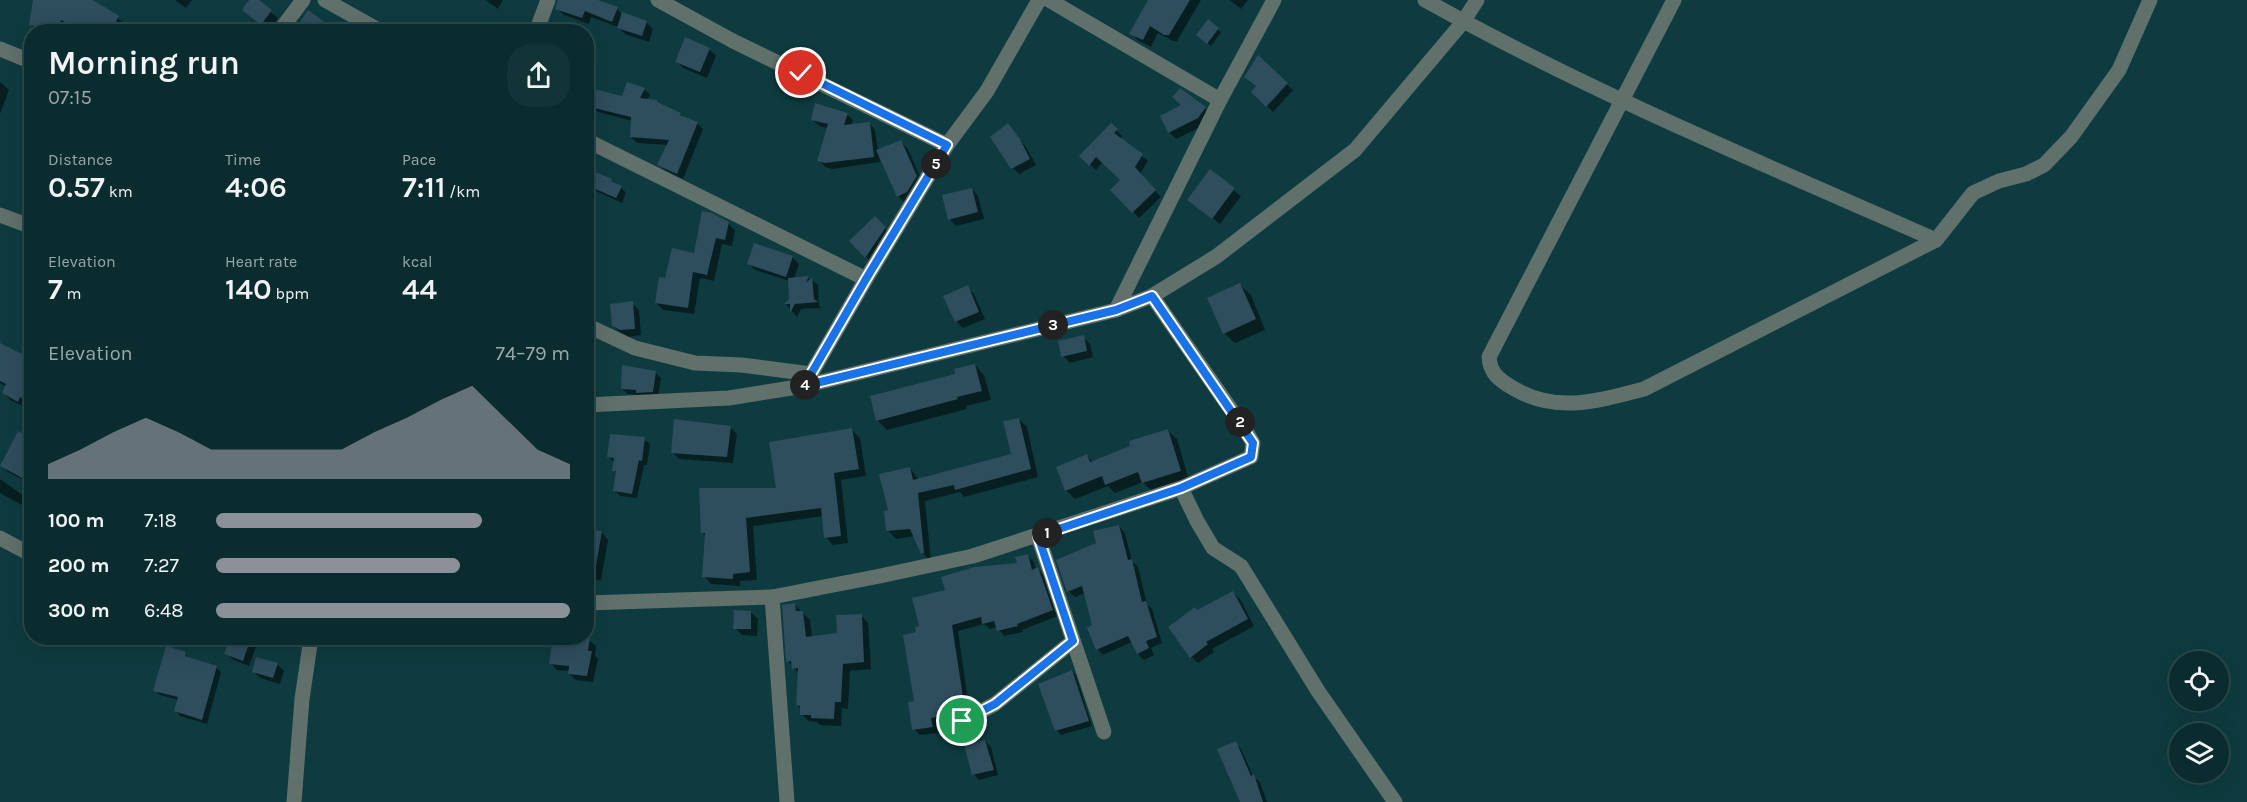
<!DOCTYPE html>
<meta charset="utf-8">
<style>
body{margin:0;font-family:Karla,sans-serif;background:#133437;color:#f1f3f6;height:100vh;display:flex;flex-direction:column;font-size:22px;white-space:nowrap}
*{box-sizing:border-box;margin:0}
p{font-size:20px;color:#99a7aa}
.icon{flex:none;width:33px;height:33px;fill:none;stroke:currentColor;stroke-width:2;stroke-linecap:round;stroke-linejoin:round}
.map{position:relative;flex:1;overflow:hidden}
.drawer{position:absolute;left:24px;top:24px;width:570px;height:621px;display:flex;flex-direction:column;background:#0a2c2f;border-radius:24px;box-shadow:0 6px 24px #0002,0 0 0 2px #2a484b}
.drawer>*{flex:none}
.buttons{position:absolute;left:2169px;top:651px;display:grid;gap:12px}
.buttons a{display:grid;place-items:center;width:60px;height:60px;border-radius:50%;background:#0a2c2f;box-shadow:0 6px 24px #0002,0 0 0 2px #2a484b;font-size:30px}
.pin{position:absolute;display:grid;place-items:center;width:51px;height:51px;color:#fff;margin:-26px;border:3px solid #fff;border-radius:50%;box-shadow:0 2px 6px #0007}
.km{position:absolute;width:30px;height:30px;margin:-15px;border-radius:50%;background:#222;color:#fff;font-size:16px;line-height:30px;text-align:center}
.round{display:grid;place-items:center;flex:none;width:63px;height:63px;border-radius:24px;background:#133437}
.headline{display:flex;align-items:center;justify-content:space-between;height:102px;padding:0 24px}
h1{font-size:33px;font-weight:600;line-height:45px}
.stats{display:grid;grid-template-columns:repeat(3,1fr);gap:9px;height:102px;padding:6px 24px}
.stats div{display:grid;align-content:center}
.stats b{font-size:30px;font-weight:600}
.stats small{font-size:16px;font-weight:400}
.stats p{font-size:16px}
.chart{height:168px;padding:12px 24px}
.chart p{display:flex;justify-content:space-between}
.chart svg{width:100%;height:108px;margin-top:6px;fill:#8c9099;opacity:.7}
ul{padding:0 24px;list-style:none;font-size:20px}
li{display:grid;grid-template-columns:96px 72px 1fr;align-items:center;height:45px}
li i{height:15px;border-radius:8px;background:#8c9099}
.map>svg:first-child{display:block}
.shadow{fill:#0007}
.building{fill:#2e4d5d}
.lines{fill:none;stroke-linecap:round;stroke-linejoin:round}
.street{stroke:#60706b;stroke-width:15}
.route-casing{stroke:#fff;stroke-width:12}
.route{stroke:#1a73e8;stroke-width:8}
</style>
<div class="map">
<svg width="2247" height="802" viewBox="0 0 2247 802">
<rect width="100%" height="100%" fill="#0e3b3f"/>
<g class="shadow">
<path d="M35,0H89L118,18L125,25L121,32H80L68,26L67,32L37,31L30,24Z"/>
<path d="M175,0H192L186,8Z"/>
<path d="M251,0H256L278,18L269,31L244,10Z"/>
<path d="M486,0H503L498,9Z"/>
<path d="M559,0H593L617,9L622,14L646,22L653,29L649,42L625,34L618,27L591,17L589,24L564,15L557,8Z"/>
<path d="M1150,0H1201L1177,41H1173L1158,33L1151,47L1139,41L1131,34Z"/>
<path d="M1230,0H1248L1241,9Z"/>
<path d="M1208,22L1221,32L1211,46L1201,38Z"/>
<path d="M340,26L350,32H337Z"/>
<path d="M709,49L716,56L707,78L683,68L676,61Z"/>
<path d="M1258,58L1293,90L1273,112L1253,92L1258,87Z"/>
<path d="M0,82L9,90L0,114Z"/>
<path d="M644,89L650,95L647,100L680,114L685,118L697,123L703,129L683,179L665,170L659,164L669,145L637,143L631,137L632,121L598,112L592,106L623,98Z"/>
<path d="M1205,108L1211,115L1205,125L1176,139L1169,132Z"/>
<path d="M847,114L853,120L851,126L869,123L875,130L878,151L901,142L908,149L923,183L905,203L898,196L879,154L880,162L832,169L825,167L819,160L828,128L819,126L813,120Z"/>
<path d="M1111,125L1122,136L1120,139L1148,161L1140,174L1161,197L1139,218L1112,190L1122,180L1103,161L1096,170L1081,156Z"/>
<path d="M1014,131L1026,147L1036,165L1019,174L1013,168Z"/>
<path d="M587,169L611,180L621,187L626,193L622,203L587,187Z"/>
<path d="M1210,172L1241,196L1220,224L1196,206Z"/>
<path d="M972,189L978,196L984,219L956,226L949,219Z"/>
<path d="M875,218L892,235L873,264L851,241Z"/>
<path d="M728,223L735,230L732,246L722,244L714,281L700,278L694,314L663,310L656,303L666,280Z"/>
<path d="M792,257L799,264L794,279L809,278L818,285L819,306L821,308L801,309L797,317L786,304L791,300L789,281L755,270L749,264Z"/>
<path d="M1240,285L1251,295L1265,330L1235,343L1224,333Z"/>
<path d="M967,287L974,294L985,319L963,328L956,321Z"/>
<path d="M632,303L639,310L641,335L628,337L621,333L613,326Z"/>
<path d="M1083,337L1090,344L1093,357L1070,363L1063,356Z"/>
<path d="M0,345L32,361V405L27,403L25,407L10,400L4,393L7,387L0,383Z"/>
<path d="M975,365L984,375L991,400L966,406L967,409L887,430L877,420Z"/>
<path d="M586,368L590,371L586,397Z"/>
<path d="M655,372L661,378L658,397L643,398L640,395L628,394L622,389Z"/>
<path d="M1019,419L1027,427L1038,477L964,497L960,492L925,501L931,561L922,553L915,536L896,539L888,531L890,512L910,468L919,480L1012,455Z"/>
<path d="M730,427L737,434L733,463L679,459L673,452Z"/>
<path d="M852,430L860,438L866,476L841,480L848,543L833,545L826,537L824,516L753,526L757,580L740,581V586L711,584L704,576L706,537L702,532L778,489Z"/>
<path d="M1168,430L1177,439L1189,480L1152,491L1143,482L1115,493L1108,486L1075,499L1066,490L1087,456L1093,462Z"/>
<path d="M644,439L650,444L647,465H644L637,498L620,496L615,491L618,474L614,470L615,463L609,457Z"/>
<path d="M32,440V484L8,472L2,466Z"/>
<path d="M0,479L27,498L22,505L0,493Z"/>
<path d="M1119,526L1125,533L1132,561L1138,567L1147,604L1152,609L1162,643L1151,648L1154,655L1144,660L1138,654L1132,642L1103,655L1097,649L1094,626L1085,593L1075,597L1068,591L1097,544Z"/>
<path d="M586,532L602,533L608,540L601,580L586,579Z"/>
<path d="M1028,556L1034,562L1036,570L1038,569L1044,575L1058,616L1022,630L1023,632L1004,636L997,627L990,629L984,624L958,631L968,701L971,704L973,714L962,719L937,724L938,733L920,735L914,729L918,633L921,627L946,591L1019,565Z"/>
<path d="M1233,593L1240,599L1254,626L1212,649L1214,652L1198,663L1191,657L1197,612Z"/>
<path d="M794,604L810,620L812,637L839,635L861,615L868,623L871,669L850,671L848,709L842,708L841,726L820,725L817,722L809,721L801,714V709L797,705L799,674L788,661Z"/>
<path d="M751,612L758,619L757,636L742,635L735,628Z"/>
<path d="M232,638H257L259,639L249,666L232,659L226,653Z"/>
<path d="M337,638H378V645L340,641Z"/>
<path d="M555,638H586L596,646L595,656L598,659L593,682L576,680L569,674L570,671L557,670L551,663Z"/>
<path d="M185,654L190,659L216,667L221,672L207,724L180,716L176,711L179,700L160,695L155,690Z"/>
<path d="M277,664L284,671L280,684L260,678L253,671Z"/>
<path d="M1072,671L1076,676L1092,726L1061,735L1056,730Z"/>
<path d="M970,729L973,732L975,741L968,743L964,739Z"/>
<path d="M985,741L991,747L998,775L979,780L974,774Z"/>
<path d="M1235,743L1241,749L1253,776L1260,782L1267,802H1241Z"/>
</g>
<g class="building">
<path d="M33,0H93L119,16L110,32H84L61,20L59,31L29,25Z"/>
<path d="M249,0H259L272,10L261,25L242,10Z"/>
<path d="M558,0H598L618,7L612,22L585,11L582,18L555,9Z"/>
<path d="M1148,0H1190L1169,35H1164L1150,26L1143,40L1129,34Z"/>
<path d="M308,10L338,32H293Z"/>
<path d="M622,12L647,21L642,36L617,28Z"/>
<path d="M1208,19L1219,28L1207,44L1196,35Z"/>
<path d="M685,37L710,48L700,72L675,62Z"/>
<path d="M1258,55L1288,83L1266,107L1251,92L1256,86L1244,77Z"/>
<path d="M627,82L645,88L640,98L657,100V102L681,113L680,115L698,122L677,174L657,165L669,140L630,137L631,117L590,107L594,89L622,96Z"/>
<path d="M1180,88L1206,107L1198,118L1168,133L1160,116L1181,105L1172,97Z"/>
<path d="M815,103L848,113L844,125L870,122L874,157L825,163L817,161L828,124L811,120Z"/>
<path d="M1008,123L1020,139L1030,159L1011,169L990,137Z"/>
<path d="M1111,123L1118,129L1114,133L1143,154L1135,167L1156,190L1132,213L1110,190L1120,180L1096,157L1089,166L1079,156Z"/>
<path d="M901,140L917,176L907,192L897,197L876,150Z"/>
<path d="M586,168L612,179L611,181L622,186L616,198L586,185Z"/>
<path d="M1210,169L1235,188L1212,219L1187,200Z"/>
<path d="M972,188L978,212L948,220L942,195Z"/>
<path d="M702,211L712,213L729,222L725,240L716,238L707,275L693,272L688,308L655,303L659,277L665,278L672,248L694,253Z"/>
<path d="M875,216L886,227L865,258L849,241Z"/>
<path d="M754,243L793,256L786,277L747,264Z"/>
<path d="M809,276L806,283L812,277L814,299L818,302L795,304L790,313V304H784L789,299L788,278Z"/>
<path d="M1240,283L1256,319L1223,334L1207,298Z"/>
<path d="M968,285L979,312L955,322L943,296Z"/>
<path d="M633,301L635,329L620,330L612,326L610,304Z"/>
<path d="M1084,335L1087,351L1061,357L1058,341Z"/>
<path d="M0,343L32,359V403L20,397L18,402L2,393L6,384L0,381Z"/>
<path d="M975,364L982,391L957,397L958,399L876,421L870,396L955,374L954,369Z"/>
<path d="M622,365L656,371L653,392L636,393V390L621,389Z"/>
<path d="M1019,418L1031,469L955,490L954,485L918,493L924,553L921,554L910,529L886,531L884,511L888,510L879,474L910,467L913,480L1011,454L1003,421Z"/>
<path d="M674,419L731,426L727,457L671,453Z"/>
<path d="M852,428L859,469L834,473L841,536L824,538L821,508L746,518L750,572L733,574V579L702,577L705,533H701L699,488H776L769,442Z"/>
<path d="M1168,429L1181,471L1142,483L1138,472L1105,485L1102,476L1065,491L1056,467L1087,454L1090,462L1130,446L1129,441Z"/>
<path d="M18,431L32,438V469L26,480L0,466Z"/>
<path d="M610,434L645,437L642,461L639,460L632,494L613,491L616,471H612L614,458L607,457Z"/>
<path d="M1119,525L1128,560L1132,559L1142,602L1146,601L1157,637L1146,641L1149,648L1137,654L1128,636L1096,650L1087,628L1092,625L1082,586L1067,592L1056,560L1096,543L1093,531Z"/>
<path d="M586,530L602,531L595,571L586,570Z"/>
<path d="M1028,554L1032,570L1038,567L1053,610L1017,624L1018,626L997,631L994,621L982,624L981,617L952,625L963,697H965L967,707L956,714L931,718L933,727L912,730L908,702L914,701L903,635L916,632L915,627L919,626L912,598L945,590L941,577L974,567L1017,563L1015,557Z"/>
<path d="M1233,591L1248,619L1206,642L1208,644L1190,658L1168,627L1195,607L1197,610Z"/>
<path d="M795,603L796,611H803L806,637L837,633L836,615L862,614L864,662L843,664L841,702H835L834,719L811,718V715H800V706L796,705L798,668L792,669L791,661L786,662L782,605Z"/>
<path d="M734,610L751,611V629H733Z"/>
<path d="M590,637L588,651H592L587,676L568,674L569,666L549,664L553,638Z"/>
<path d="M230,638H251L243,661L224,654Z"/>
<path d="M166,646L186,652L185,656L217,666L202,720L174,711L178,697L153,691Z"/>
<path d="M256,657L278,663L273,678L252,672Z"/>
<path d="M1072,670L1089,721L1055,731L1038,684Z"/>
<path d="M971,727L973,738L963,740L960,730Z"/>
<path d="M985,740L994,770L972,775L964,745Z"/>
<path d="M1236,741L1251,776L1254,774L1263,802H1240L1217,749Z"/>
</g>
<g class="lines">
<g class="street">
<path d="M325,0L382,32"/>
<path d="M658,0L733,41L947,145"/>
<path d="M1049,0L1220,100"/>
<path d="M1425,0C1589,92 1764,164 1936,240"/>
<path d="M1674,0L1489,357C1490,373 1499,380 1513,388C1556,414 1598,401 1644,389L1936,240L1973,193L1999,181L2026,174L2044,165L2071,137L2119,70L2150,0"/>
<path d="M279,32L303,0"/>
<path d="M536,32L548,0"/>
<path d="M0,49L32,62"/>
<path d="M586,140L866,279"/>
<path d="M0,215L32,227"/>
<path d="M1116,310L1220,100L1274,0"/>
<path d="M586,325L635,348L695,363L742,365L811,374"/>
<path d="M804,386L866,279L947,145L987,91L1039,0"/>
<path d="M586,405L729,398L804,386L1116,310L1152,296L1217,256L1355,150L1463,22L1477,0"/>
<path d="M1181,488L1197,521L1213,548L1241,566L1318,691L1395,802"/>
<path d="M1038,536L1104,732"/>
<path d="M0,538L32,555"/>
<path d="M772,597L787,802"/>
<path d="M586,603L772,597L880,576L973,556L1181,488L1251,457L1253,443L1246,431L1152,296"/>
<path d="M962,721L995,704L1073,641"/>
<path d="M294,802L302,699L311,638"/>
</g>
</g>
<g class="lines">
<defs>
<path id="route" d="M801,73L947,145L866,279L804,386L1116,310L1152,296L1253,443L1251,457L1181,488L1038,536L1073,641L995,704L962,721"/>
</defs>
<use href="#route" class="route-casing"/>
<use href="#route" class="route"/>
</g>
</svg>
<div class="buttons">
<a><svg class="icon" aria-label="locate" viewBox="0 0 24 24"><circle cx="12" cy="12" r="6"/><path d="M12 2v4M12 18v4M2 12h4M18 12h4"/></svg></a>
<a><svg class="icon" aria-label="layers" viewBox="0 0 24 24"><path d="M12 4l9 5-9 5-9-5zM3 14l9 5 9-5"/></svg></a>
</div>
<div class="pin" style="left:962px;top:721px;background:#1e9e55"><svg class="icon" aria-label="arrive" viewBox="0 0 24 24"><path d="M6 21V4h12l-3 4 3 4H6"/></svg></div>
<div class="pin" style="left:801px;top:73px;background:#d93025"><svg class="icon" aria-label="check" viewBox="0 0 24 24"><path d="M5 12l5 5 9-10"/></svg></div>
<b class="km" style="left:1047px;top:533px">1</b>
<b class="km" style="left:1240px;top:422px">2</b>
<b class="km" style="left:1053px;top:325px">3</b>
<b class="km" style="left:805px;top:385px">4</b>
<b class="km" style="left:936px;top:164px">5</b>
<section class="drawer">
<div class="headline"><div><h1>Morning run</h1><p>07:15</p></div><a class="round"><svg class="icon" aria-label="share" viewBox="0 0 24 24"><path d="M12 15V3M7 8l5-5 5 5M5 13v7h14v-7"/></svg></a></div>
<div class="stats">
<div><p>Distance</p><b>0.57<small> km</small></b></div>
<div><p>Time</p><b>4:06</b></div>
<div><p>Pace</p><b>7:11<small> /km</small></b></div>
</div>
<div class="stats">
<div><p>Elevation</p><b>7<small> m</small></b></div>
<div><p>Heart rate</p><b>140<small> bpm</small></b></div>
<div><p>kcal</p><b>44</b></div>
</div>
<div class="chart"><p><span>Elevation</span>74–79 m</p>
<svg viewBox="0 0 160 44" preserveAspectRatio="none"><path d="M0 44V38L10 32L20 25L30 19L40 25L50 32L60 32L70 32L80 32L90 32L100 25L110 19L120 12L130 6L140 19L150 32L160 38V44z"/></svg>
</div>
<ul>
<li><b>100 m</b>7:18<i style="width:75%"></i></li>
<li><b>200 m</b>7:27<i style="width:69%"></i></li>
<li><b>300 m</b>6:48<i style="width:100%"></i></li>
</ul>
</section>
</div>
